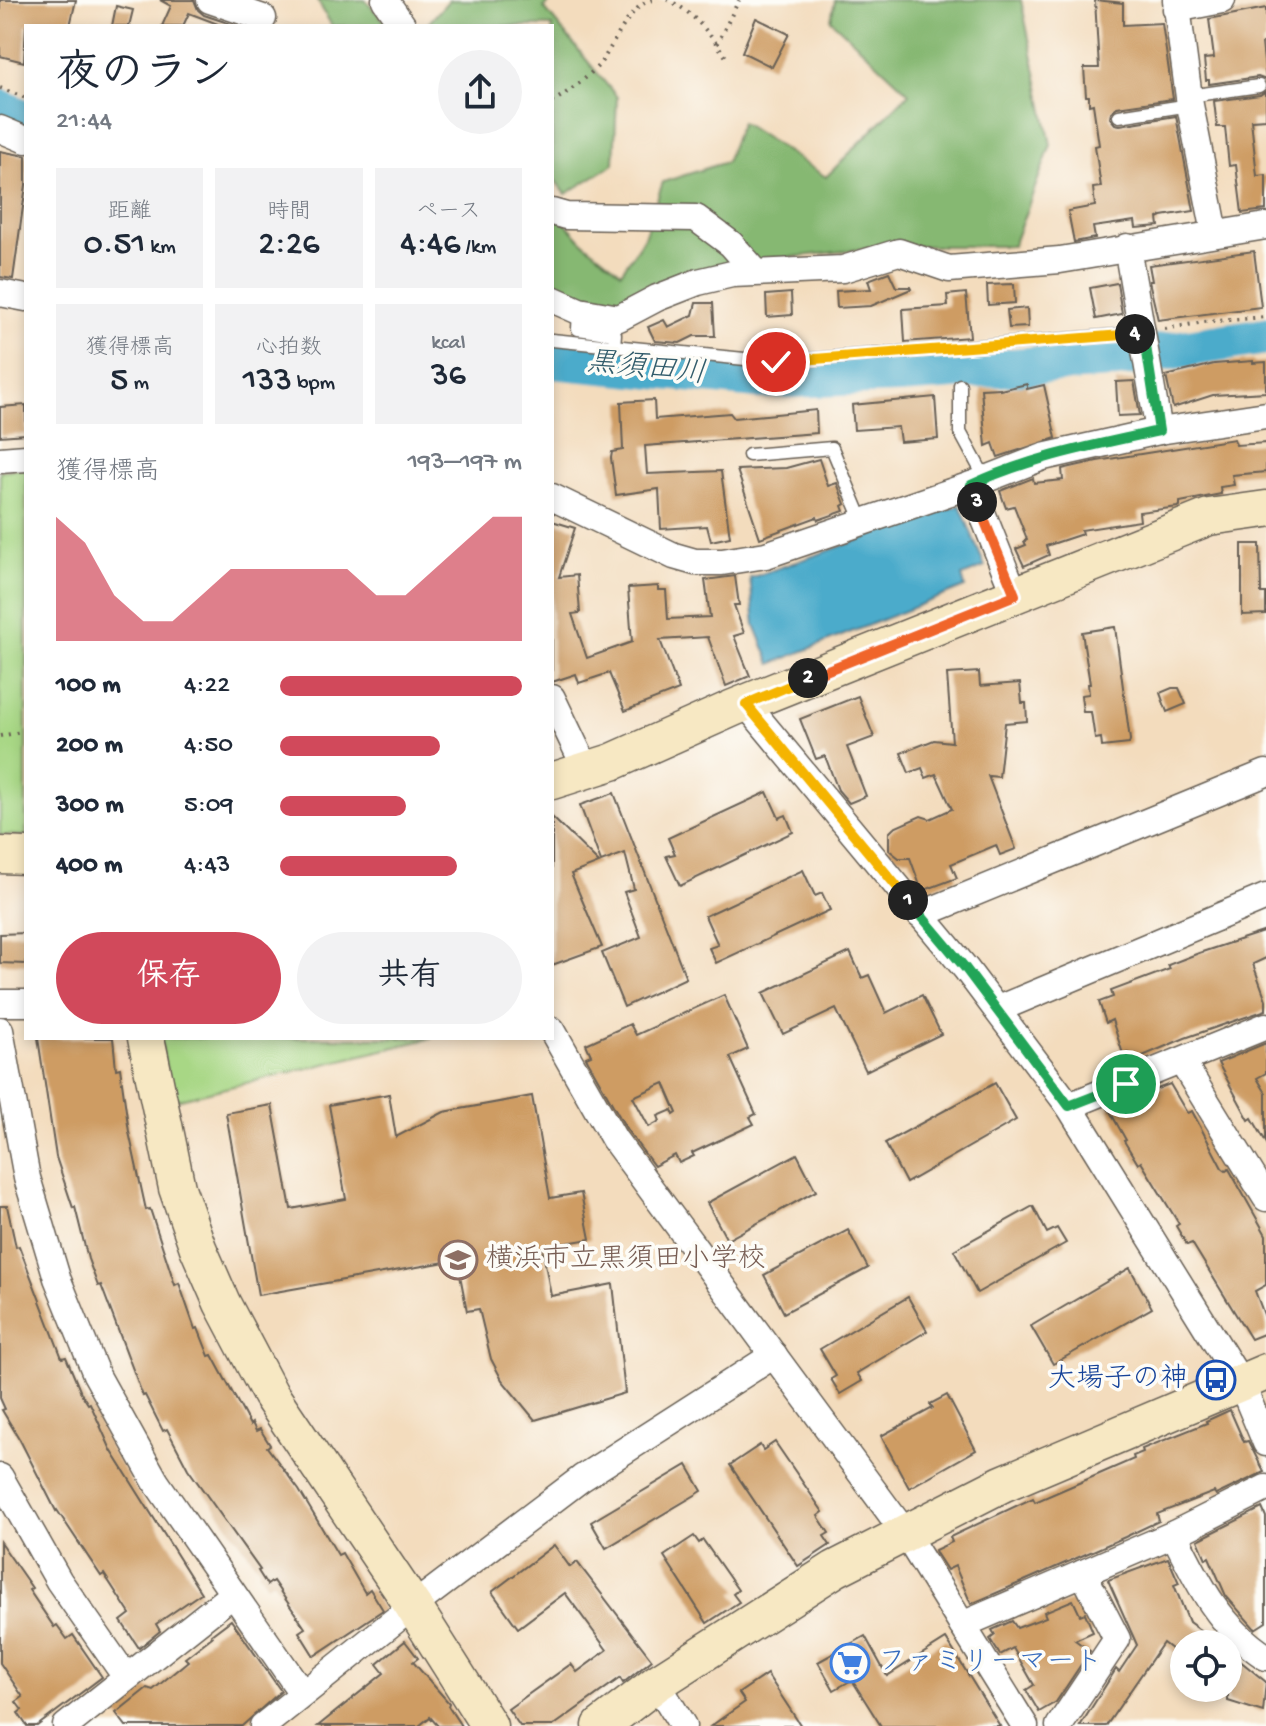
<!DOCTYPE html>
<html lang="ja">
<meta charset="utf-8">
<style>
body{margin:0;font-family:"Gochi Hand","Klee One",sans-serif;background:#f2f2f3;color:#1f2937;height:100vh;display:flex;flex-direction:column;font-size:30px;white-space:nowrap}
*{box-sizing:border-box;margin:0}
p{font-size:26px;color:#747a83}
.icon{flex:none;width:44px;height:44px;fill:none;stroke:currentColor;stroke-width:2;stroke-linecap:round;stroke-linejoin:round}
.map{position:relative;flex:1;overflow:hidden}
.panel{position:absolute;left:24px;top:24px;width:530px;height:1016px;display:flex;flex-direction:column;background:#fff;border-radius:0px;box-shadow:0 4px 12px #0003}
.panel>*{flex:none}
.buttons{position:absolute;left:1170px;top:1630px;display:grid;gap:16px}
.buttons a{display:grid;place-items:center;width:72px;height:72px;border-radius:50%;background:#fff;box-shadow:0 4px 12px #0003;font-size:40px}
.pin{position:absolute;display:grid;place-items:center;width:68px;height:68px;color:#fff;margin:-34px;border:4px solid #fff;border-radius:50%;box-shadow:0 2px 8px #0007}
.km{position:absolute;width:40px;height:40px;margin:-20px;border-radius:50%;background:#222;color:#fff;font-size:22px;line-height:40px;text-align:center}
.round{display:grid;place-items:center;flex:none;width:84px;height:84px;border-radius:42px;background:#f2f2f3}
.headline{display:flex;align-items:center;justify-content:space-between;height:136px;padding:0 32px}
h1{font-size:44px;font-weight:600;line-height:60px}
.figures{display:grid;grid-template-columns:repeat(3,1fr);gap:12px;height:136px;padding:8px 32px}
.figures div{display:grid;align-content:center;border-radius:0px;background:#f2f2f3;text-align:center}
.figures b{font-size:34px;font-weight:600}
.figures small{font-size:22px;font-weight:400}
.figures p{font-size:22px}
.chart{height:224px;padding:16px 32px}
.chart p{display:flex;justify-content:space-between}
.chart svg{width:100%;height:144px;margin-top:8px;fill:#d1495b;opacity:.7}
.cta{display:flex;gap:16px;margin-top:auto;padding:16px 32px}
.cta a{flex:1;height:92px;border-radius:48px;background:#d1495b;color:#fff;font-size:32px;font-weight:600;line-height:92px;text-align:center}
.cta a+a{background:#f2f2f3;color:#1f2937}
ul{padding:0 32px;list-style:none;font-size:26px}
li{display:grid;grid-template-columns:128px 96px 1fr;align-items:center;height:60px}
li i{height:20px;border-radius:10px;background:#d1495b}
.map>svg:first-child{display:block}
.green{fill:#a8d785;stroke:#627a50;stroke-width:2}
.forest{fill:#86b872;stroke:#516a47;stroke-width:2}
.water{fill:#4cabcb;stroke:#346474;stroke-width:2}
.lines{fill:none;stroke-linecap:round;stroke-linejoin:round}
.river{stroke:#4cabcb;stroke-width:38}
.building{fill:#ce9c64;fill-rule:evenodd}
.lane-casing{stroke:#675f54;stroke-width:15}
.street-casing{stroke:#675f54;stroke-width:29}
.secondary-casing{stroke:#675f54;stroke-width:39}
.path{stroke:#675f54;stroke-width:4;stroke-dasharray:2 6;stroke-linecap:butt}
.lane{stroke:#fff;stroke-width:12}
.street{stroke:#fff;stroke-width:26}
.secondary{stroke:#f7e8c3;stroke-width:36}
.split-1-casing{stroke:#fff;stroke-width:16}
.split-2-casing{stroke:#fff;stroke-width:16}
.split-3-casing{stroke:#fff;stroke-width:16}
.split-4-casing{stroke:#fff;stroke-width:16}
.split-5-casing{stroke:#fff;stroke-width:16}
.split-1{stroke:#22a559;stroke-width:10}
.split-2{stroke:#f5b400;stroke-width:10}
.split-3{stroke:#f0652b;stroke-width:10}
.split-4{stroke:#22a559;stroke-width:10}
.split-5{stroke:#f5b400;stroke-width:10}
.labels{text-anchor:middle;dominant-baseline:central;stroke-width:7;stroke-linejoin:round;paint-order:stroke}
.education-label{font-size:28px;fill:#785e54;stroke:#fdfcf7;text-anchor:start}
.transit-label{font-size:28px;fill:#164399;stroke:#fdfcf7;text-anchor:end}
.shop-label{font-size:28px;fill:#366cbe;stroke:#fdfcf7;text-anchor:start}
.water-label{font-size:30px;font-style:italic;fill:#325c6b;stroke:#fdfcf7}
</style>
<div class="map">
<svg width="1266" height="1726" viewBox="0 0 1266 1726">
<rect width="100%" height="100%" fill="#fdfcf7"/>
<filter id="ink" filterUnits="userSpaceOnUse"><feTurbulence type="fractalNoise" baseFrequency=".0125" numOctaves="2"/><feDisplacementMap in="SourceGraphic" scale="16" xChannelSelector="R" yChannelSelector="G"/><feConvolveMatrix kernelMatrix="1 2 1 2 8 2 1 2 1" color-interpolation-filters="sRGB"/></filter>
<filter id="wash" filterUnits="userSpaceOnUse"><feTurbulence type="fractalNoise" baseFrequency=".006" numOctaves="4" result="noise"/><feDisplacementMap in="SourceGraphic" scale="32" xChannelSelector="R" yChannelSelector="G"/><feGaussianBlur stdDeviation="1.8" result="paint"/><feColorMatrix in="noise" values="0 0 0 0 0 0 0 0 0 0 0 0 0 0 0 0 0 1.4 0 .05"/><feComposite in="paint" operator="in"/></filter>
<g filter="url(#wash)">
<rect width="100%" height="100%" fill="#f3dcbd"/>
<g class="green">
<path d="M26,468V836L0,835V471Z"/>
<path d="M160,1038H432L172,1101Z"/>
</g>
<g class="forest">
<path d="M317,0H365L389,26H332Z"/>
<path d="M449,0H552L544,8L617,97L614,164L566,194L552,177V26H426Z"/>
<path d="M835,0H1021L1051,145L1013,246H890L713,266L626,306L552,288V208L582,241L621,272L643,240L663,182L726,162L741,122L826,177L909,93L831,20Z"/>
</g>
<path class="water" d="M960,505L985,567L962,576L965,587L771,664L755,625L750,578Z"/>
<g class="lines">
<g class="river">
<path d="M0,108L26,119"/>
<path d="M552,360L758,380L899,375L1110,360L1266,336"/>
</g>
</g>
<g id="blocks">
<g class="building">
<path d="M0,0H76L70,26H26L24,62L0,56Z"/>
<path d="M160,0H194L198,10L204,15L237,26H223L189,13L183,26H162L171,6Z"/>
<path d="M1095,0L1123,3V25L1162,23L1173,99L1117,107L1111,112L1110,118L1115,124L1120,125L1176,116L1194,211L1162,216L1158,218L1159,226L1136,228L1135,221L1093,227L1095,238L1074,242L1068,211L1095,206L1093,188L1101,187L1095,146L1099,145L1093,104L1089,105V96H1086L1084,68H1099Z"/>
<path d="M116,6L133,10L129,26H112Z"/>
<path d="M1266,8V42L1262,43L1266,80L1258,77L1209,84V80H1206L1204,59L1214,58L1209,19Z"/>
<path d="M756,18L789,34L772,67L742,52Z"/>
<path d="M1266,91V119L1251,120L1257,176L1266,175V210L1242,213L1236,165L1229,166L1225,127H1217L1214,101L1260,95Z"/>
<path d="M0,151L26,156V185L13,279L0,277Z"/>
<path d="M1254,251L1261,307L1158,320L1149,281H1152L1149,265Z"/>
<path d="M889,272L896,287H910L911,289L871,306L837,308L836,291L871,289L868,280Z"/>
<path d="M1117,283L1122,314L1096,319L1090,288Z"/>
<path d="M1014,284L1015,303L988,305L987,285Z"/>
<path d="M791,293L792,315L767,317L766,295Z"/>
<path d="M966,293L970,337L905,342L903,309L948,306L947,295Z"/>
<path d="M696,303H713L715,336H694L680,343L655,341L648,327L664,320L668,327L693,315Z"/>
<path d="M1027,308L1028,327L1009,328L1007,310Z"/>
<path d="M1253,361V363L1266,362V392L1213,395L1173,408L1166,376L1214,364Z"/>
<path d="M1134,381L1140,415L1118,416L1116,382Z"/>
<path d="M1027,384V389L1044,385L1056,438L998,457L993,443L986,446L981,389L1000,388V390Z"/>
<path d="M935,397L938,439L900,442L898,427L854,430L852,405Z"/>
<path d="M654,400L655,419L730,413L734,418L816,410L817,433L645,446L647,474L721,471L730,537L711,541L707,526L661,529L659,489L616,495L611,458L612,452L623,450L621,402Z"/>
<path d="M26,405V434L0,436V407Z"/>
<path d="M1234,439L1236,445L1266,443V472L1232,475L1234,485L1220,487L1221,494L1180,502V506L1178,507L1139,512L1140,521L1081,530L1082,534L1046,546L1049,555L1024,566L1016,549L1026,545L1024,541L1027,539L1014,506L1006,508L1000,491L1033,478L1034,483L1063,480L1062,469L1097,461Z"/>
<path d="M819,459L828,486L837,483L845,504L842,506L844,511L818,520L817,517L760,538L737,470L786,468Z"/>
<path d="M552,521L575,528L559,577L577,575L580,613L572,614L587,658L632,642L628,588L658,586V590H666L668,619L710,617L705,580L735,576L739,605H734L744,633L734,636L750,676L726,686L708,637L660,640L679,690L625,711L609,673L579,683L576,674L552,682Z"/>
<path d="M1242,544H1260L1261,593H1266V614L1242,615Z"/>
<path d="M1115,627L1130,740L1129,744L1102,747L1101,738L1095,739L1091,712H1083L1081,695L1089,694L1088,684H1090L1082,632Z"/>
<path d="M979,672L980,686L1020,683L1022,703H1026L1027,721L1005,723L999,777L988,776L1016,849L1000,855L996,845L951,864L957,878L922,891L910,858H899L889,850V833L894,828L921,816L930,819L952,809L936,774L926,778L922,768L909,773L901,753L934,740L952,742L947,674Z"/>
<path d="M1172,688H1179L1186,704L1167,712L1160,693Z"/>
<path d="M858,696L874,737L847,747L866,796L849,803L838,790L825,756L816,759L800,719Z"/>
<path d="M767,792L779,818L786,815L793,832L680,886L666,856L675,854L668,838Z"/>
<path d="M614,793L686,978L624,1007L602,953L641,937L624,892L634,889L625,853L601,862L580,805Z"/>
<path d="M552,817L599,863L571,874L602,947L552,965Z"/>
<path d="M803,870L815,896L822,893L830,910L716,963L709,948L718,945L705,916Z"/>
<path d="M1266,931V958L1253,964L1266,1000V1010L1185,1038L1138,1058H1131L1129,1052L1123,1054L1112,1020L1106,1023L1099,1002L1113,997L1111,991L1170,969L1168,965L1199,953Z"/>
<path d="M26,933V964L0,963V934Z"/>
<path d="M850,952L862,978L869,975L886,1013L922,995L941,1034L866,1071L836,1009L783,1034L763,993Z"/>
<path d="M724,995L748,1049L730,1057L756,1114L750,1117L754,1124L692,1153L694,1156L679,1163L675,1155L654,1166L627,1130L588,1061L586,1057L591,1055L586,1044L630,1024L636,1035ZM664,1083L677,1113L674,1115L672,1110L658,1116L660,1121L649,1127L633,1097Z"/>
<path d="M38,1038H113L116,1069L120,1068L129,1132L146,1210L150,1209L175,1285L179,1283L195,1329L198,1328L209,1356L212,1355L250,1425L252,1423L256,1431L260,1429L270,1445L267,1447L299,1490L338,1555L342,1553L365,1593L370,1589L383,1610L314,1656L299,1632L305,1628L273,1581L267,1585L258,1571L260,1570L188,1469L167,1429L163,1431L145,1395L143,1396L101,1285L98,1286L88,1259L75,1207L73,1208L56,1157Z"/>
<path d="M1266,1043V1073L1257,1078L1266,1093V1142L1252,1118L1249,1120L1218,1063Z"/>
<path d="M995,1083L1016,1120L906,1183L885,1143Z"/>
<path d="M1170,1084L1187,1113L1192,1111L1222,1168L1226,1171L1229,1169L1266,1235V1285L1255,1291L1266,1320V1333L1251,1339L1192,1243L1187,1245L1176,1226L1179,1224L1141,1162L1138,1164L1124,1141L1126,1140L1108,1108Z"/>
<path d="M389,1094L396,1137L444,1112L532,1096L550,1198L581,1193L590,1239L542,1247L551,1296L613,1284L625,1393L535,1420L502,1380L491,1359L479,1309L467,1311L457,1260L258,1295L226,1113L272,1105L291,1209L346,1199L329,1105Z"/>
<path d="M797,1154L816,1191L727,1240L707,1203Z"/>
<path d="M0,1206H7L16,1247L19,1246L62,1358L66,1357L81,1393L88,1404L90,1403L111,1450L201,1593L156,1624L160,1631L139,1648L121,1621L130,1614L104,1574L101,1576L57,1510L56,1511L20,1440L2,1410L5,1409L0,1398Z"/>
<path d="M1033,1206L1047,1233L1057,1228L1066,1243L977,1293L954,1250Z"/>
<path d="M848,1230L868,1268L784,1313L764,1275Z"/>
<path d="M1130,1268L1152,1308L1053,1364L1031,1326Z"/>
<path d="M908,1297L927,1331L857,1373L862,1381L840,1394L831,1379L836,1376L820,1349Z"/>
<path d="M947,1395L976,1450L909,1488L881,1436L933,1408L930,1404Z"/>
<path d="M1230,1410L1244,1442L1248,1441L1264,1472L1216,1495L1214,1492L1157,1514L1159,1521L1125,1537L971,1604L955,1566L947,1570L936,1553L935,1550L952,1542L950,1537L1033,1498L1035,1502L1081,1482L1134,1459L1133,1456L1143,1452L1142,1449L1207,1423L1206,1421Z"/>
<path d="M775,1442L823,1512L818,1516L829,1533L824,1536L830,1545L798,1566L730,1465L760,1445L763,1450Z"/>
<path d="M687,1465L702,1491L606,1548L591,1522Z"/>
<path d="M1262,1508L1266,1517V1622L1255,1629L1226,1596L1209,1557L1206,1559L1198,1540Z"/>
<path d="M694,1536L699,1543L703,1540L738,1590L733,1594L739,1602L707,1623L664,1556Z"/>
<path d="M0,1542L32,1588L29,1590L54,1627L57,1625L67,1639L73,1635L102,1677L37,1726H27L18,1713L22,1710L16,1702L23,1697L0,1663Z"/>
<path d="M554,1545L570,1567L577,1562L652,1660L623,1683L620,1678L553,1726H520L508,1709L571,1664L577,1672L607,1650L565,1593L518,1628L492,1592Z"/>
<path d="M1168,1558L1179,1583L1174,1585L1189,1622L1219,1644H1184V1659L1163,1643L1106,1726H1080L1116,1669L1119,1672L1137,1645L1108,1580Z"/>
<path d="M1073,1600L1080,1615L1085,1613L1093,1632L1075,1640L1090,1651L1056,1702L1039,1712L1026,1690L1034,1685L1013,1648L1000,1655L990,1639L995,1635L992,1630L1012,1621L1017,1628L1046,1617L1044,1612Z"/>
<path d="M231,1620L281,1691L242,1726H126L116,1713L147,1688L153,1690L188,1661L185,1658L212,1637L211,1635Z"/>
<path d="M865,1636L887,1676L946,1639L1000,1726H881L852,1680L834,1690L818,1662Z"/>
<path d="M405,1641L418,1658L413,1662L449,1703L448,1706L461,1726H438L430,1717L419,1726H318L384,1673L377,1664Z"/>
<path d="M1228,1651L1266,1682L1263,1712L1228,1701Z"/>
<path d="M767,1674L801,1726H711L745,1702L739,1693Z"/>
</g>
</g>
</g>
<g filter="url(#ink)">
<use href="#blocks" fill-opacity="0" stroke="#675f54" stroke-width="2"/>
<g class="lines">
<defs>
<g id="lane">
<path d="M1189,96L1259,86"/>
<path d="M1119,116L1190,105"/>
<path d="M579,311L578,329L615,334L614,346"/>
<path d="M552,340L776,362L1144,333"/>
<path d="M960,385V432L985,478"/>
<path d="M749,455L832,448L863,522"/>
</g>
<g id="street">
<path d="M210,0L263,18"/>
<path d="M385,0L403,26"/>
<path d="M1176,0L1190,105L1215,233"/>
<path d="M1176,9L1222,0"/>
<path d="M0,129L26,140"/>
<path d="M552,212L566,216L696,218L731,244L756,272"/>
<path d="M1127,247L1159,431"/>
<path d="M0,293L26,298"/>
<path d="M552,299L579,311L619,318L657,298L698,282L732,274L843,269L899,252L949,269L1060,260L1266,226"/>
<path d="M0,460L26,458"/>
<path d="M971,485L1015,595"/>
<path d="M552,497L674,556L695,562H722L766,555L971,485L1043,457L1159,431L1266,415"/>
<path d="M552,698L586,769"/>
<path d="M746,704L966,969L1069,1106L1241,1383L1266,1443"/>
<path d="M920,915L1266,773"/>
<path d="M0,1003H26"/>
<path d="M998,1009L1266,897"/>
<path d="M0,1030L27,1178L57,1278L96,1374L156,1482L302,1693"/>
<path d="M552,1030L614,1139L905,1533L1025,1726"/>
<path d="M1182,1062L1266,1198"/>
<path d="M1069,1106L1266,1026"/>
<path d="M0,1477L59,1581L126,1677"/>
<path d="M1174,1534C1198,1583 1219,1627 1266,1657"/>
<path d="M962,1625L1174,1534L1266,1488"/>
<path d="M657,1683L683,1726"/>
<path d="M66,1726L233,1594"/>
<path d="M263,1726L413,1606L582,1478L774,1355"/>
<path d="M1059,1726L1117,1639L1083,1573"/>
</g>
<g id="secondary">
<path d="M552,781L612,762L733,708L1209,517L1266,509"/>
<path d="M0,855L26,856"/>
<path d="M146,1038L177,1188L198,1248L222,1303L270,1394L413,1606L489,1726"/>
<path d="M601,1726L657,1683L835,1569L1002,1484L1266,1372"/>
</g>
</defs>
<use href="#lane" class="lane-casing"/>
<use href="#street" class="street-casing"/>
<use href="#secondary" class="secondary-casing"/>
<g class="path">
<path d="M667,0C693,10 713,38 728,60"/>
<path d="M717,44L739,0"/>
<path d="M0,88L26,98"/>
<path d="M552,102C569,92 583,81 597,67C613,50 628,4 653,0"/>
<path d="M1165,329L1204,322L1266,317"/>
<path d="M0,736L26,731"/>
</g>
<use href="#lane" class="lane"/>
<use href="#street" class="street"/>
<use href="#secondary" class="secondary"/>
</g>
</g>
<g class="lines" filter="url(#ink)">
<defs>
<path id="split-1" d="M908,900L966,969L1069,1106L1126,1084"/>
<path id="split-2" d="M808,678L746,704L908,900"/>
<path id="split-3" d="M808,678L1015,595L977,502"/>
<path id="split-4" d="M977,502L971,485C1031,457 1095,445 1159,431L1144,333L1135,334"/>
<path id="split-5" d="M776,362L1135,334"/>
</defs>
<use href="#split-1" class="split-1-casing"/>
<use href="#split-2" class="split-2-casing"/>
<use href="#split-3" class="split-3-casing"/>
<use href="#split-4" class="split-4-casing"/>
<use href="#split-5" class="split-5-casing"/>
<use href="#split-1" class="split-1"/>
<use href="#split-2" class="split-2"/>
<use href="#split-3" class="split-3"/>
<use href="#split-4" class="split-4"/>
<use href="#split-5" class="split-5"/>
</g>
<defs>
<symbol id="school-ring" viewBox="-11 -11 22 22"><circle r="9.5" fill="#fdfcf7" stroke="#8d6e63" stroke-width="1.5"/><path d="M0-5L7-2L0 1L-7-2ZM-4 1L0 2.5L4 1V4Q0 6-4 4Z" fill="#8d6e63"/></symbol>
<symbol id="bus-ring" viewBox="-11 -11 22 22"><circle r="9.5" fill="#fdfcf7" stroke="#1a4fb4" stroke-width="1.5"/><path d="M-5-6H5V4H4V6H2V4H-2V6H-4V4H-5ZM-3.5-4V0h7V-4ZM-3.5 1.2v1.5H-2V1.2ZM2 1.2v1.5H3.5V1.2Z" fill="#1a4fb4"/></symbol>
<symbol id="supermarket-ring" viewBox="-11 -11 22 22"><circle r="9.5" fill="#fdfcf7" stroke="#3f7fe0" stroke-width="1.5"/><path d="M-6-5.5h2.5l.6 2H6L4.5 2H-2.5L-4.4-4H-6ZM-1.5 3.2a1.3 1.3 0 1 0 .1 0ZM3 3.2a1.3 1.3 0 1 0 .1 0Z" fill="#3f7fe0"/></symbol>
</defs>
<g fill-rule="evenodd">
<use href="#school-ring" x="436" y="1238" width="44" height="44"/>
<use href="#bus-ring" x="1194" y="1358" width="44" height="44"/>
<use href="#supermarket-ring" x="828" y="1641" width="44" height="44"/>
</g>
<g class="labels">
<g class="education-label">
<text x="486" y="1260">横浜市立黒須田小学校</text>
</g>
<g class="transit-label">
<text x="1188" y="1380">大場子の神</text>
</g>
<g class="shop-label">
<text x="878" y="1663">ファミリーマート</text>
</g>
<g class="water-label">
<text transform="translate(646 370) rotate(6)">黒須田川</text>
</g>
</g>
</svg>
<div class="buttons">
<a><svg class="icon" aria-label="locate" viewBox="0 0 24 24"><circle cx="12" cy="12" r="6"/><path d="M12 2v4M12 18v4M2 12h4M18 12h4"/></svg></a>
</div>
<div class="pin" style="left:1126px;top:1084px;background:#1e9e55"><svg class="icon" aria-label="arrive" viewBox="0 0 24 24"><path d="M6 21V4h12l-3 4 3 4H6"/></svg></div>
<div class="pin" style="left:776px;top:362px;background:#d93025"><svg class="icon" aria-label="check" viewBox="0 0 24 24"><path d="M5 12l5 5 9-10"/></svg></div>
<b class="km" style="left:908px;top:900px">1</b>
<b class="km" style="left:808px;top:678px">2</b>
<b class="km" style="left:977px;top:502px">3</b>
<b class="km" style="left:1135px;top:334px">4</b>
<section class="panel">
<div class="headline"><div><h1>夜のラン</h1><p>21:44</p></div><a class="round"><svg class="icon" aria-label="share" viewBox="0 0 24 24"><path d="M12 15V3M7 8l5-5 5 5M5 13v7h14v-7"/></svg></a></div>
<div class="figures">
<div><p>距離</p><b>0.51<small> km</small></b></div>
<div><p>時間</p><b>2:26</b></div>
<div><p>ペース</p><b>4:46<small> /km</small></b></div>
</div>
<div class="figures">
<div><p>獲得標高</p><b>5<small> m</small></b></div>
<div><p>心拍数</p><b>133<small> bpm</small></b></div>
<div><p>kcal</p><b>36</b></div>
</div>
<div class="chart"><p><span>獲得標高</span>193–197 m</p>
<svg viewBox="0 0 160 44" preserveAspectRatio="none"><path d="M0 44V6L10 14L20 30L30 38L40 38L50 30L60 22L70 22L80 22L90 22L100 22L110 30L120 30L130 22L140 14L150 6L160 6V44z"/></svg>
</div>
<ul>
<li><b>100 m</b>4:22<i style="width:100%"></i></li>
<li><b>200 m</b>4:50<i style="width:66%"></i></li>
<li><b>300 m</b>5:09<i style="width:52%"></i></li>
<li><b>400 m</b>4:43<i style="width:73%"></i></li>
</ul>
<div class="cta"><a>保存</a><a>共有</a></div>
</section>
</div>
